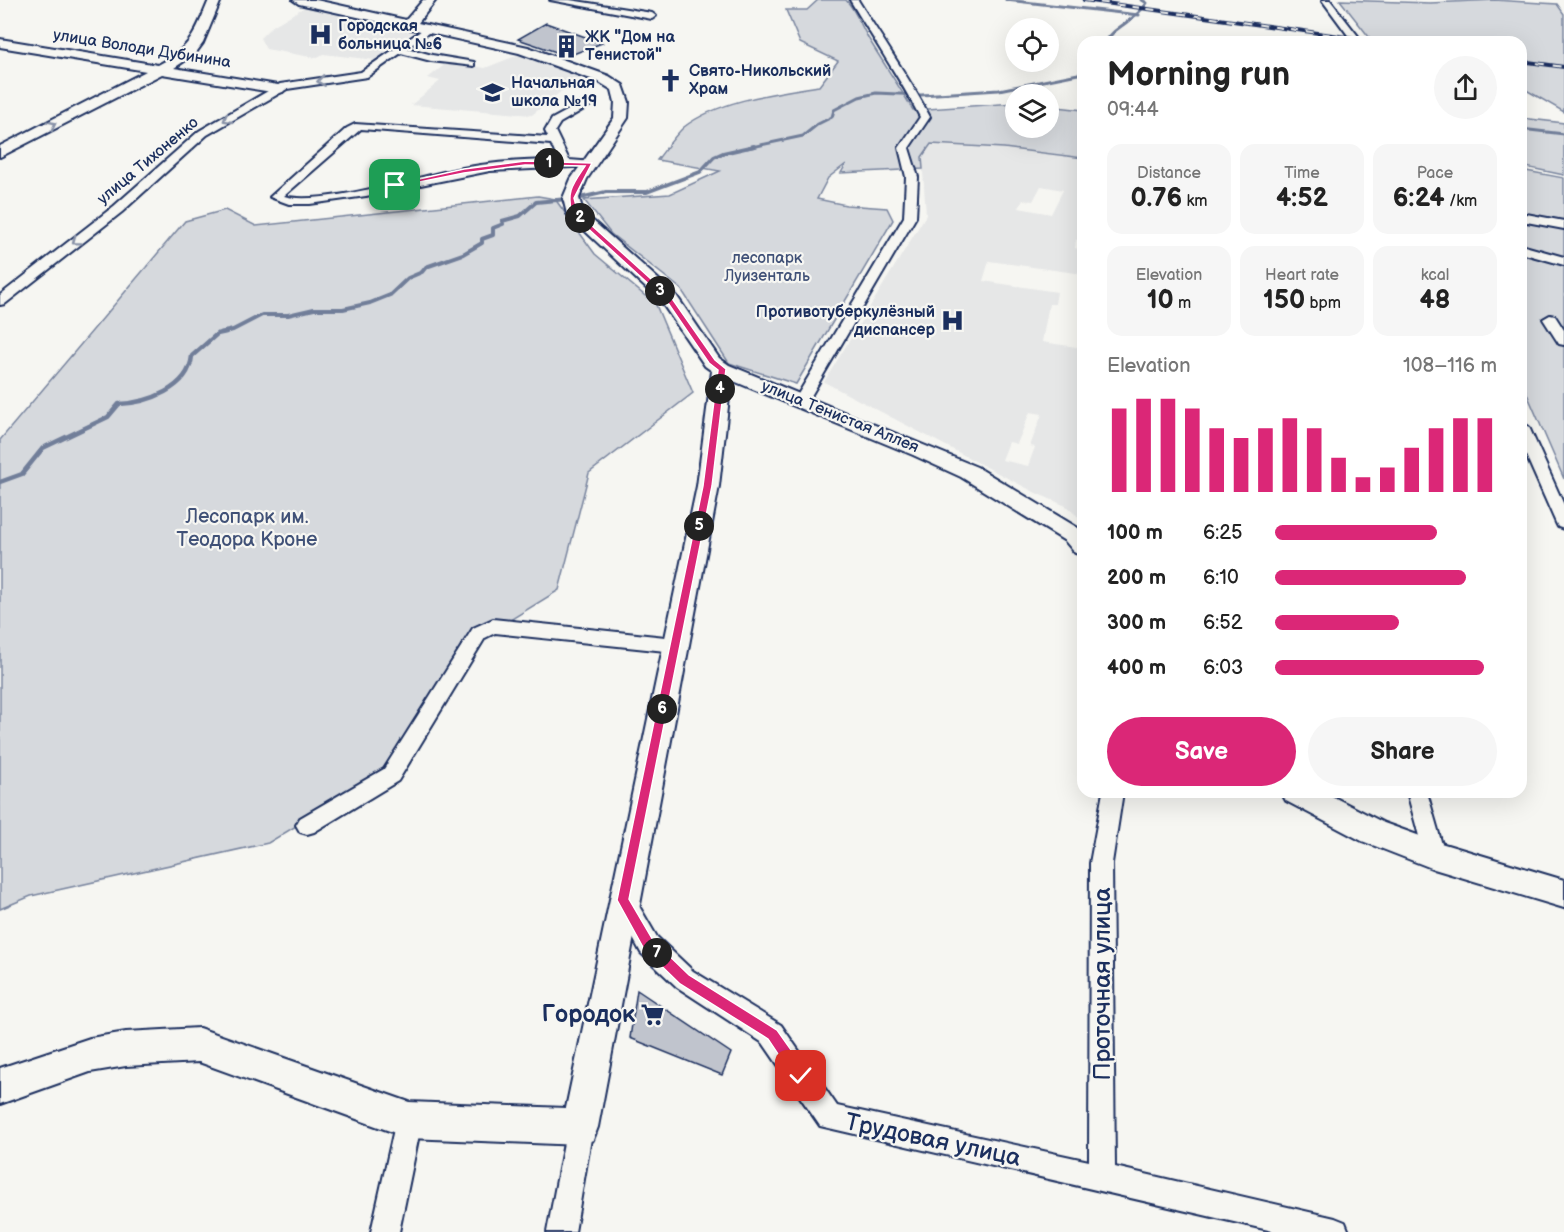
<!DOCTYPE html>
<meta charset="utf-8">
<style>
body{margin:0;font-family:"Balsamiq Sans",sans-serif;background:#f6f6f6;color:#222;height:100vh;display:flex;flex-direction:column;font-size:22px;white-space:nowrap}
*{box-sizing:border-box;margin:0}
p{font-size:20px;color:#767676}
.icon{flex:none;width:33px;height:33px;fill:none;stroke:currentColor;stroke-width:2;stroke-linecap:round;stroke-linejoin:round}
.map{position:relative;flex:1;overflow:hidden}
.side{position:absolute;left:1077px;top:36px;width:450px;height:762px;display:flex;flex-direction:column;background:#fff;border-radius:18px;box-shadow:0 6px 24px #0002}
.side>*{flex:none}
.buttons{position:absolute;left:1005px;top:18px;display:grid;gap:12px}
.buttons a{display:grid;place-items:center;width:54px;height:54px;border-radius:50%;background:#fff;box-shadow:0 6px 24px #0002;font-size:30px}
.pin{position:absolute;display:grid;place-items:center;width:51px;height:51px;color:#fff;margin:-26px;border-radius:12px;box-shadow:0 3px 9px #0006}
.km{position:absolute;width:30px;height:30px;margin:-15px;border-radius:50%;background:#222;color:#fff;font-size:16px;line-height:30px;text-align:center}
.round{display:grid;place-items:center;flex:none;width:63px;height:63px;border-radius:32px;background:#f6f6f6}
.headline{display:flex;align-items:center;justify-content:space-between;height:102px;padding:0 30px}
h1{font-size:33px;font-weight:700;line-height:45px}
.stats{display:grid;grid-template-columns:repeat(3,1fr);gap:9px;height:102px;padding:6px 30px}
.stats div{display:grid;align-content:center;border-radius:15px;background:#f6f6f6;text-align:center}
.stats b{font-size:26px;font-weight:700}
.stats small{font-size:16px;font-weight:400}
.stats p{font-size:16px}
.chart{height:168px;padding:12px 30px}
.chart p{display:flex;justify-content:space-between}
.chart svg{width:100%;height:108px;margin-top:6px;stroke:#db2777;stroke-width:6}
.primary-button{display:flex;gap:12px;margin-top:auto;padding:12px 30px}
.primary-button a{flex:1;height:69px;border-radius:36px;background:#db2777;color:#fff;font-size:24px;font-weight:700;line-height:69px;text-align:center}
.primary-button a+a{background:#f6f6f6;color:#222}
ul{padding:0 30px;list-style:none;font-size:20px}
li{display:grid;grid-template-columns:96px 72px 1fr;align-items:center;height:45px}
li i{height:15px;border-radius:8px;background:#db2777}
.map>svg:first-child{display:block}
.built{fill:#e6e7e7;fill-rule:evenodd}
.green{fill:#d6d9dd;stroke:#78849e;stroke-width:1.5}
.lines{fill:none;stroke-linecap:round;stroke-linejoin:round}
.stream-far2{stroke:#717e99;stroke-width:3}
.stream-far1{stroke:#717e99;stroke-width:4}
.stream{stroke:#717e99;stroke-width:4.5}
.building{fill:#c0c4cd;stroke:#1b2f5e;stroke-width:1.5}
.street-casing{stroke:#1b2f5e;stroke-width:4}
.secondary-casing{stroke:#1b2f5e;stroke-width:4}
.street{fill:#f6f6f2;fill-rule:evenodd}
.secondary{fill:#f6f6f2;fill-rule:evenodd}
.rail-casing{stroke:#1b2f5e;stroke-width:4}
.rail{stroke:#f6f6f2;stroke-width:2;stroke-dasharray:8;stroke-linecap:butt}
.oneway{stroke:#8892a8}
.route{fill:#db2777;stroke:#fff;stroke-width:1.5}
.labels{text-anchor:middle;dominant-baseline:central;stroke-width:4.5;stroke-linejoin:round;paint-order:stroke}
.far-poi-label{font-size:16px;font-weight:bold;fill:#1b2f5e;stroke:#f6f6f2;text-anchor:start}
.far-street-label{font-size:16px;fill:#1b2f5e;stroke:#f6f6f2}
.far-park-label{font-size:16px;fill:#405177;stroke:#f6f6f2}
.park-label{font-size:20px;fill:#405177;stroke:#f6f6f2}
.near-street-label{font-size:24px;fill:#1b2f5e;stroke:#f6f6f2}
.near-poi-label{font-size:24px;font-weight:bold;fill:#1b2f5e;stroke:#f6f6f2;text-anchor:end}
</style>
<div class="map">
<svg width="1564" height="1232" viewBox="0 0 1564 1232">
<rect width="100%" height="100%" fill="#f6f6f2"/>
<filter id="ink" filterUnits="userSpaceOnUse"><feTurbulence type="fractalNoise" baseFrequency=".0167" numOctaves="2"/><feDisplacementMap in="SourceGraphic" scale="12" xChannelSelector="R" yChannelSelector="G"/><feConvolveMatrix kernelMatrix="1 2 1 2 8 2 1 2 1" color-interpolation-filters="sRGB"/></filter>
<g filter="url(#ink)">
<g class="built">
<path d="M308,5L415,30L375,60L323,54L316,58L266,49L260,38L271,27Z"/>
<path d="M521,54L580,76L532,115L411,105L440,81L428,78L448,62L485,68Z"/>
<path d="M930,144L1004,148L1083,158V241L1076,240L1075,248L1083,250V274L989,261L983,281L1057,292L1055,304H1049L1042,342L1083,348V521L1066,506L1036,493L824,382L926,215L922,157ZM1041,186L1063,190L1051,214L1019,208L1023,200L1033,201ZM1030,412L1042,414L1030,446L1035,447L1028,466L1002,460L1009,442L1017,444Z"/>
</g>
<g class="green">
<path d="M818,0H846C857,12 861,27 870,41C884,64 899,86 913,110L1015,103L1016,128H1048L1049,106L1083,110V158L1004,148L931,144L922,157L923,169L841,173L846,164L828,178L817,199L846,205L887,208L893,220L796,384L729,363L681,289L611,234L584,200L670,194L720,171L657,160C665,150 674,136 684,127C719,100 776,93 819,86L838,61L800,43L786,10H807Z"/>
<path d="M1340,0L1430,3L1495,0L1557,4L1564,14V112L1521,87V42H1373Z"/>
<path d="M1521,118L1564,123V175L1521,166Z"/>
<path d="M1521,170L1564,178V479L1521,380Z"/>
<path d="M538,196L555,199L595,254L656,305L693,393L589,473L559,590L461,650L394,767L268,843L31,896L0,909V440L185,221L225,210L256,226Z"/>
</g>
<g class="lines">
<g class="stream-far2">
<path d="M1006,0L1139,15"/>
<path d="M1106,42C1114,26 1134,22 1147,3L1142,0"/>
<path d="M1521,129L1564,134"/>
<path d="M747,148L803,136L818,124L832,117L834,110L859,97L876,93L921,95L999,90L1083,73"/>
</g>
<g class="stream-far1">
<path d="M580,198L606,192H647L700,172L714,157L723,153L754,146"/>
<path d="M220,333L233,330L262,315H288L314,309H343L370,303L390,295L408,278L422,272L426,267L463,254L482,243V239L493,235V228L503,224L502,221L520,216L536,202L567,199"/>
</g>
<path class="stream" d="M0,482L22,474L43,448L108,417L119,404C147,403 189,389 192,356L217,334L226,332"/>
</g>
<g class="building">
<path d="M546,23L591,39L602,43L568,56L518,39Z"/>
<path d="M637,990L731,1053L722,1075L630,1038Z"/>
</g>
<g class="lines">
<defs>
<g id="street">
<path d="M550,0H570L652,13L656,16L652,19Z"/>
<path d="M850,0H858C882,39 909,77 930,117L909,148L918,177L916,217L808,401L801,405L794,401L904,217L906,177L899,148L920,117C899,77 873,39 850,0Z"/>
<path d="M1322,0H1330L1358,36L1356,38H1350Z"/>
<path d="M428,26L431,27V31L407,48L432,55L474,62V66L431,61L401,53L367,77L287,89L207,135L122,212L5,304L0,305V295L114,206L199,131L280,84L361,72Z"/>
<path d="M587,100L592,103L591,105L560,123L555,131L569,160L594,162V166L490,171L366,196L310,204H289L270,197L347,128L355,124L548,137L545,131L552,119ZM361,129L551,144L558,160C521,160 484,163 448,171C410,179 318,206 284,196Z"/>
<path d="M1521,213L1564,221V229L1521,221Z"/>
<path d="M1521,245L1564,257V265L1521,253Z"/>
<path d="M1550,315L1555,316L1564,330V345L1559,344L1543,319Z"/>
<path d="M1521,422L1529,427L1564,505V529L1558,527L1556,523L1521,444Z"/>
<path d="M493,619L675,638L682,640L684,645L682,650L675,652L495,633L485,638L398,781L314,832L307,834L300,832L296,825L300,818L384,769L473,628Z"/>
<path d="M1103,792H1123L1112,863L1115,1167L1335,1218L1345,1222L1349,1232H1277L820,1126L763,1043L677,987L641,953L613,901L616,894L624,891L632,894L657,937L693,971L781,1025L837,1106L1089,1161L1090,863Z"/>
<path d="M1407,792H1427L1445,855L1442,862L1434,865L1426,862Z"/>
<path d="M409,1107L418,1111L422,1120L399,1232H371L396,1120L400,1111Z"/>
<path d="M580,1114L589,1118L593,1127L575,1232H547L567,1127L571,1118Z"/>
</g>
<g id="secondary">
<path d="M209,0H221L203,43L195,54L174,68L278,85L285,89L283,92L278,93L162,74L0,157V146L146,71L0,47V39L158,65C192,47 195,33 209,0Z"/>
<path d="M293,0H316L406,20L423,0H436L418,23L528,47L609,76L623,85L629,102L628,118L587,179L579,198L583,212L676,295L719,358L729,365L977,467L1083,531V555L1075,553L1065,541L961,477L913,455L731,380L719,486L598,1127L593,1140L580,1145L409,1138L199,1062L126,1066L90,1072L0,1104V1068L90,1038L126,1032L199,1028L409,1102L566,1108L697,486L712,371L705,366L662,303L567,214L563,198L571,179L614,118L615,102L612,90L599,82L519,53L299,4Z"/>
<path d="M1281,792H1324L1384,823L1434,841L1564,880V908L1434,869L1362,841L1286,801Z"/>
</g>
</defs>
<use href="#street" class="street-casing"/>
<use href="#secondary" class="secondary-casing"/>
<use href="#street" class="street"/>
<use href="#secondary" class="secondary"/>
<defs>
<g id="rail">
<path d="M1084,0L1382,42"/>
<path d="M1521,61L1564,67"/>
</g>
</defs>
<use href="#rail" class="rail-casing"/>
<use href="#rail" class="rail"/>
</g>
<defs><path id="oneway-chevron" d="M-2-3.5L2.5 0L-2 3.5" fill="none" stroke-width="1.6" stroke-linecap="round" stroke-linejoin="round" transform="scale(1.5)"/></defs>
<g class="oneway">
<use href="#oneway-chevron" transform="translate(321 81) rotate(172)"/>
<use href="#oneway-chevron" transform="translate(227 119) rotate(149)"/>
<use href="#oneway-chevron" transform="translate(52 125) rotate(-27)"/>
<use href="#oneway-chevron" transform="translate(76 241) rotate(143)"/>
</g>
</g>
<path class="route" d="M525,161L592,163L574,198L578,213L671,297L715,360L726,369L712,486L629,899L653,940L689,975L777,1030L806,1071L808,1076L806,1081L801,1083L796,1081L768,1039L680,984L644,949L617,900L703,486L718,370L709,363L666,300L572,214C566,191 573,184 585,166L525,165L464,173L395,187L392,185L464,169Z"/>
<defs>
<symbol id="hospital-bare" viewBox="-9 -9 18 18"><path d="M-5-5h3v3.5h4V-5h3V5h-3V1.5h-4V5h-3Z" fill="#1b2f5e" stroke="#f6f6f2" stroke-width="2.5" paint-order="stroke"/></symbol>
<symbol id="building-bare" viewBox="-9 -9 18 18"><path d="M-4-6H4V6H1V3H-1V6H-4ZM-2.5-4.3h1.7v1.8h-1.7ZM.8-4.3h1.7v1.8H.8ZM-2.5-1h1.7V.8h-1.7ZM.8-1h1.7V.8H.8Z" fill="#1b2f5e" stroke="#f6f6f2" stroke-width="2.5" paint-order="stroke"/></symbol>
<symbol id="church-bare" viewBox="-9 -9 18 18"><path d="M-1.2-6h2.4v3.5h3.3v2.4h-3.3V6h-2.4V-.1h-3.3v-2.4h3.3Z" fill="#1b2f5e" stroke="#f6f6f2" stroke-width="2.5" paint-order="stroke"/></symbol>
<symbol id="school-bare" viewBox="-9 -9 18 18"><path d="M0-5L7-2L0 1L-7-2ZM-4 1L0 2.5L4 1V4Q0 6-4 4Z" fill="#1b2f5e" stroke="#f6f6f2" stroke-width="2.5" paint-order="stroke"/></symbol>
<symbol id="supermarket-bare" viewBox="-9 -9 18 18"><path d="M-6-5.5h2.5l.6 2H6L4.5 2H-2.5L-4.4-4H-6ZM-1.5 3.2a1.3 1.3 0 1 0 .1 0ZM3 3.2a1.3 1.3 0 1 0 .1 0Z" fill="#1b2f5e" stroke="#f6f6f2" stroke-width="2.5" paint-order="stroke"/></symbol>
</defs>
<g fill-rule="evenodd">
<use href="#hospital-bare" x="304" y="18" width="33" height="33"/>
<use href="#building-bare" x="550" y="30" width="33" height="33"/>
<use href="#church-bare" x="654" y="64" width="33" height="33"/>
<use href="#school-bare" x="476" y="76" width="33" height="33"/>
<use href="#hospital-bare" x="936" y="304" width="33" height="33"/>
<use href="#supermarket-bare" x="636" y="998" width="33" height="33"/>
</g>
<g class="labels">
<g class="far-poi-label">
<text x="338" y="26">Городская<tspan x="338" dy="18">больница №6</tspan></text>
<text x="585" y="37">ЖК "Дом на<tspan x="585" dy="18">Тенистой"</tspan></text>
<text x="689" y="71">Свято-Никольский<tspan x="689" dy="18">Храм</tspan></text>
<text x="511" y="83">Начальная<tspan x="511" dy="18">школа №19</tspan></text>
<text x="935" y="312" text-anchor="end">Противотуберкулёзный<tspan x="935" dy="18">диспансер</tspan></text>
</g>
<g class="far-street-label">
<text transform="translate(142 49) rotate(9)">улица Володи Дубинина</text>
<text transform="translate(148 161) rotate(-40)">улица Тихоненко</text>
<text transform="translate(840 417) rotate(22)">улица Тенистая Аллея</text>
</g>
<g class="far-park-label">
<text x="767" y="258">лесопарк<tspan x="767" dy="18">Луизенталь</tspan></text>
</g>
<g class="park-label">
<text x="247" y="517">Лесопарк им.<tspan x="247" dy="23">Теодора Кроне</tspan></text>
</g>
<g class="near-street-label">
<text transform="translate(1102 984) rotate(-90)">Проточная улица</text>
<text transform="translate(933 1140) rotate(12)">Трудовая улица</text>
</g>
<g class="near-poi-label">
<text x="635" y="1014">Городок</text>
</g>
</g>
</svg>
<div class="buttons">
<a><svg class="icon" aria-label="locate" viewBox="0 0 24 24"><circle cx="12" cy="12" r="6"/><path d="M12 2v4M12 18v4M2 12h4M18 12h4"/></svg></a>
<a><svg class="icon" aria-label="layers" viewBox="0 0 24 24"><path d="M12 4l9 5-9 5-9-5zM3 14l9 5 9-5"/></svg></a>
</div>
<div class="pin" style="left:395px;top:185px;background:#1e9e55"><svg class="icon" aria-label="arrive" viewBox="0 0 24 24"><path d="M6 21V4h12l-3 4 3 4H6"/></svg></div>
<div class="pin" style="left:801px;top:1076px;background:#d93025"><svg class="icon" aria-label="check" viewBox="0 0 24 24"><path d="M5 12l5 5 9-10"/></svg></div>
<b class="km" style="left:549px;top:163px">1</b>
<b class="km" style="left:580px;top:218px">2</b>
<b class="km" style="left:660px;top:291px">3</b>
<b class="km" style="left:720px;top:389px">4</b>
<b class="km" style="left:699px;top:526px">5</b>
<b class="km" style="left:662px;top:709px">6</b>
<b class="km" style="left:657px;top:953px">7</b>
<section class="side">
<div class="headline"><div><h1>Morning run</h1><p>09:44</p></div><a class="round"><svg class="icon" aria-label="share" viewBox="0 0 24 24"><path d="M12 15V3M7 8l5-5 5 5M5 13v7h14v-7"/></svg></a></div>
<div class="stats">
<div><p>Distance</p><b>0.76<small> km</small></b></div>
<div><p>Time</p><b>4:52</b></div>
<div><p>Pace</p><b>6:24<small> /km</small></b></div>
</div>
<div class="stats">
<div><p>Elevation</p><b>10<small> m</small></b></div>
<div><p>Heart rate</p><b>150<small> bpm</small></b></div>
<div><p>kcal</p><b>48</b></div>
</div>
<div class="chart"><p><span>Elevation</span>108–116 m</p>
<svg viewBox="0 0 160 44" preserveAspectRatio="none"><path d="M5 44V10M15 44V6M25 44V6M35 44V10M45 44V18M55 44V22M65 44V18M75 44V14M85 44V18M95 44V30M105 44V38M115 44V34M125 44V26M135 44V18M145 44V14M155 44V14"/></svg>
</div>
<ul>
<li><b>100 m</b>6:25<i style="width:73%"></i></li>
<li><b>200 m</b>6:10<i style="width:86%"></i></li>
<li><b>300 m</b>6:52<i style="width:56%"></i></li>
<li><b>400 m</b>6:03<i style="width:94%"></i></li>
</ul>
<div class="primary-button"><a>Save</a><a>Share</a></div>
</section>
</div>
